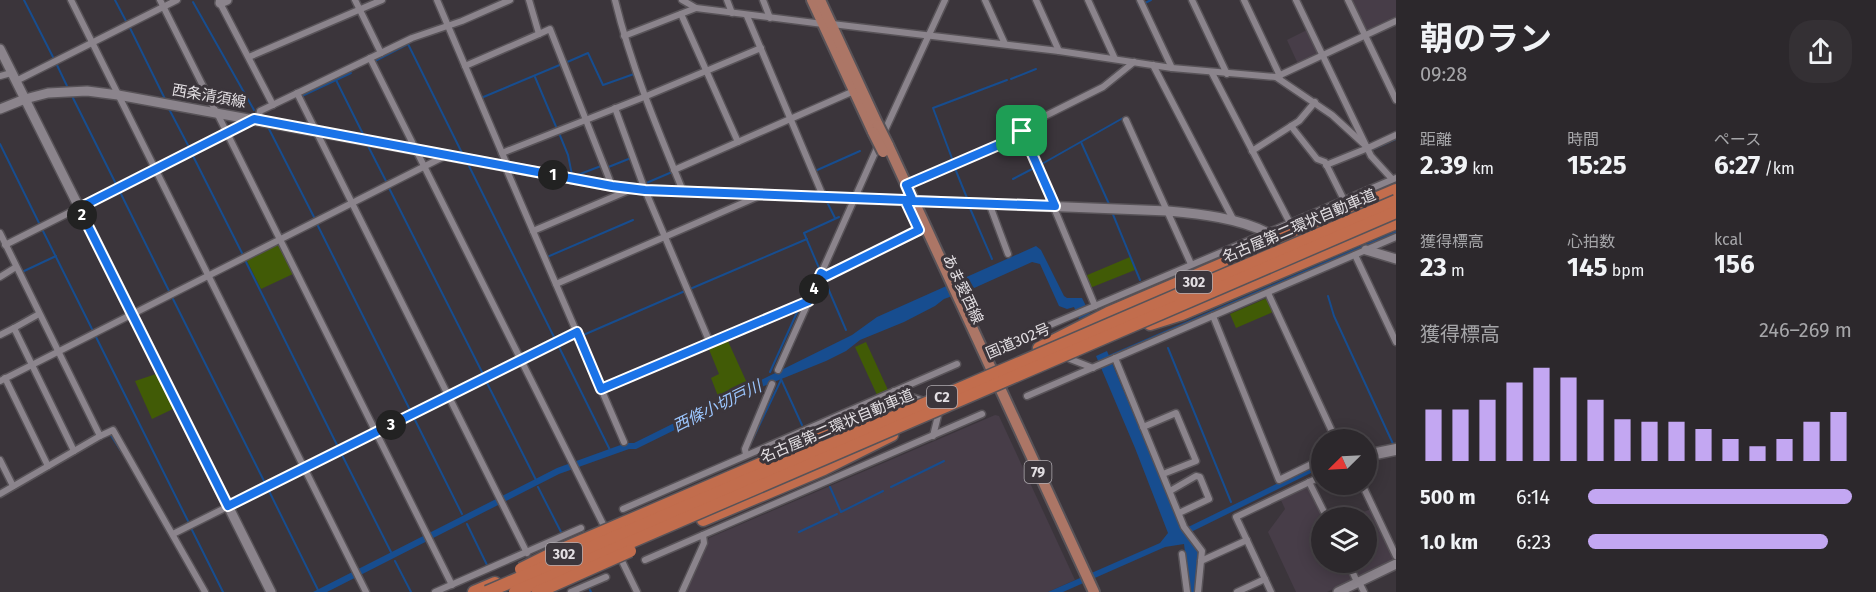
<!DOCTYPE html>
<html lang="ja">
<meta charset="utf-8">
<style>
body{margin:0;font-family:"Fira Sans","Noto Sans JP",sans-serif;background:#343034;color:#f1f3f6;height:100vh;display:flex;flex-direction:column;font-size:22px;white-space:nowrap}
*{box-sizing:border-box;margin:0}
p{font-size:20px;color:#a6a6a9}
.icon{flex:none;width:33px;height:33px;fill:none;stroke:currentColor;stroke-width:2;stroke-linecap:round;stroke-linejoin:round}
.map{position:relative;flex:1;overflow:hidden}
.side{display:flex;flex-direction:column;background:#2c282c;width:480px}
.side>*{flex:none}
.needle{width:39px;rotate:246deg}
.controls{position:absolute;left:1311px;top:429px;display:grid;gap:12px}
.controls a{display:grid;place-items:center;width:66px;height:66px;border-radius:50%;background:#2c282c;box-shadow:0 3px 15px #0003,0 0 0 2px #484448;font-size:30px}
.pin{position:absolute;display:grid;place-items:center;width:51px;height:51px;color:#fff;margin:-26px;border-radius:12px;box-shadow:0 3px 9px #0006}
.km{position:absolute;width:30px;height:30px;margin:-15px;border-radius:50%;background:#222;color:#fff;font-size:16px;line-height:30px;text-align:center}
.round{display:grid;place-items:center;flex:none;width:63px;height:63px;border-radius:24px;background:#343034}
.head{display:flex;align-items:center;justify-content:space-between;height:102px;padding:0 24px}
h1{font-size:33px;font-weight:700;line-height:45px}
.figures{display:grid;grid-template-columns:repeat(3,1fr);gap:9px;height:102px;padding:6px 24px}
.figures div{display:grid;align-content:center}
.figures b{font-size:26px;font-weight:700}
.figures small{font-size:16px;font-weight:400}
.figures p{font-size:16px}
.chart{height:168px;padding:12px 24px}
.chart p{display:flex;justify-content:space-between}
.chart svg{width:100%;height:108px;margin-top:6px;stroke:#c3a7f2;stroke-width:6}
ul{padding:0 24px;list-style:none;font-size:20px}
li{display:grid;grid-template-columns:96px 72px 1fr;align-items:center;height:45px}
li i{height:15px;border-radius:8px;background:#c3a7f2}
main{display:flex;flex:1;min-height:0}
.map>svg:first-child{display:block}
.built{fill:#473d48}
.green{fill:#415b06}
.water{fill:#174d8f}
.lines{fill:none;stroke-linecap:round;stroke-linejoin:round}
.stream{stroke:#174d8f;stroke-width:2}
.street-casing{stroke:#585358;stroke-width:9}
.secondary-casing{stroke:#585358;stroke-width:12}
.primary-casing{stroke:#585358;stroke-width:14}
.highway-casing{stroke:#585358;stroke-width:15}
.street{stroke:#8b848c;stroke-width:6}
.secondary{stroke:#8b848c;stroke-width:9}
.primary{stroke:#ac7666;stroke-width:10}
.highway{stroke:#c26d4d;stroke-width:12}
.primary-bridge-casing{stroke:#585358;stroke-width:14;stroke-linecap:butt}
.highway-bridge-casing{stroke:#585358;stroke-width:15;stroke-linecap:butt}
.primary-bridge{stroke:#ac7666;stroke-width:10}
.highway-bridge{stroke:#c26d4d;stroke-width:12}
.route-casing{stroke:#fff;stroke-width:12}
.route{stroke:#1a73e8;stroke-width:8}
.labels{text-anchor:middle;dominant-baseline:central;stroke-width:6;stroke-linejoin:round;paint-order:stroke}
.shield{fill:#3b353b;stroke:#b1acb1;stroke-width:1.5}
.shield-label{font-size:14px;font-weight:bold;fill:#e3dfe3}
.street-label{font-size:15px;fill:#e3dfe3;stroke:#3b353b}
.water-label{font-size:16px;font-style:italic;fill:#9cc6fe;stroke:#3b353b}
</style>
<main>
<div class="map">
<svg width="1396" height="592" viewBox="0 0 1396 592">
<rect width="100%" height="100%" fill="#3b353b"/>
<g class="built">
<path d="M1351,0H1396V19L1368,32L1366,31Z"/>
<path d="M1307,30L1317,52L1316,56L1298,64L1287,40Z"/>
<path d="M995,415L999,416L1075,580L1048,592H685L709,538Z"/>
<path d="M1309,485L1324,517L1322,518V562L1345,563L1353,580L1327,592H1296L1268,532L1285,509L1280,498Z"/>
<path d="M1371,509L1395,558L1393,561L1357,578L1350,563L1366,562V518L1351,517Z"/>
</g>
<g class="green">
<path d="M278,243L295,273L261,289L246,259Z"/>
<path d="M1130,257L1135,270L1090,288L1085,276Z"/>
<path d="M1267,298L1273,312L1236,328L1230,314Z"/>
<path d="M727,339L747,383L718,396L711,378L719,374L708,347Z"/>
<path d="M866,342L888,390L877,395L855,347Z"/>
<path d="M156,374L175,408L152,419L135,381Z"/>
</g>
<g class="water">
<path d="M1036,246L1041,250L1064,296L1067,298H1082L1090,314L1079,319L1074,307L1067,309L1059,306L1040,264L1032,262L972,289L944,299L935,306L904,322L860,340L846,351L826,361L764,386L636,449H629L559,474L327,592H313L557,468L626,443H634L852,335L877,317Z"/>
<path d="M1107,351L1182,530L1321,462V468L1191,532L1199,552L1196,569V592H1190L1184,544L1165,547L1063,592H1048L1160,543L1168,533L1135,448L1096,356Z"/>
</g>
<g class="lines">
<g class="stream">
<path d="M24,0L54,59"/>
<path d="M115,0L127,23"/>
<path d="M1137,1L1139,6"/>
<path d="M193,2L254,110"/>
<path d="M1145,3L1151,0"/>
<path d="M129,26L165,99"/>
<path d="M375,61L408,44L463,155"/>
<path d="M56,63L67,86"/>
<path d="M565,63L588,53L603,85L634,74"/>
<path d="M535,77L557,129"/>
<path d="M1011,79L1036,69"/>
<path d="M336,80L364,136"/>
<path d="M302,96L351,73"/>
<path d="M73,98L117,186"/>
<path d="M481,98L562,64"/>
<path d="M169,109L190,149"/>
<path d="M268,127L315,219"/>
<path d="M559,133L568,155L572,175L575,176L601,166"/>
<path d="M1081,142L1109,204"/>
<path d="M0,144L40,225"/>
<path d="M368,146L387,183"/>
<path d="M1371,150L1396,139"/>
<path d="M192,154L243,255"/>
<path d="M953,161L933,108L1007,80"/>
<path d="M468,164L556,341"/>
<path d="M156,165L167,160"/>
<path d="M1040,165L1123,118"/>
<path d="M954,166L967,198"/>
<path d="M606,168L631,158"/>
<path d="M815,171L860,151"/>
<path d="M128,179L151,168"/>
<path d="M1013,179L1036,167"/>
<path d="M644,184L672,172"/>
<path d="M389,188L484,376"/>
<path d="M119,190L170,293"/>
<path d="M827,202L835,218"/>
<path d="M969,206L992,259"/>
<path d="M1112,212L1140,280"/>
<path d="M317,224L411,412"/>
<path d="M42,229L93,331"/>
<path d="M547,257L633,220"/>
<path d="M245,260L339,449"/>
<path d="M819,268L804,233L839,217"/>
<path d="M22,272L56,256"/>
<path d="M824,279L846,330"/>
<path d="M690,289L807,239"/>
<path d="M1328,296L1334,316L1394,446"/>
<path d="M172,297L266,485"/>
<path d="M581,336L685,291"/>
<path d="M96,337L189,523"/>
<path d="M24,342L33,361"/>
<path d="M558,345L610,450"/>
<path d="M1168,348L1231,502"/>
<path d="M1107,357L1396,232"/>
<path d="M36,367L76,448"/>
<path d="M770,372L799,308"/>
<path d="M781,379L802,425"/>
<path d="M486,381L536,480"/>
<path d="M414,418L462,514"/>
<path d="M110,434L121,451"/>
<path d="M83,449L99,440"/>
<path d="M748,449L781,380"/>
<path d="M341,453L391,552"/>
<path d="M538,487L561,532"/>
<path d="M830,487L841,512L883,491"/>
<path d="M891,487L944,461"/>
<path d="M268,489L319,592"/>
<path d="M467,524L487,565"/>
<path d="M191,528L223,592"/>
<path d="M799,532L837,514"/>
<path d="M395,561L411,592"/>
<path d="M590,590L591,592"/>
</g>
<defs>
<g id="street">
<path d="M71,0L366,592"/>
<path d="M160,0L216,112"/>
<path d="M355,0L381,53"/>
<path d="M437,0L508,167"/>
<path d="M529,0L539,34L550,29L612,186"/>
<path d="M615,0C631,66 657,128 683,191"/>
<path d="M682,0L696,8L823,24"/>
<path d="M727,0L732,13"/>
<path d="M763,0L770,18"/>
<path d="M985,0L1005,44"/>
<path d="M1036,0L1059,51"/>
<path d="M1088,0L1115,59"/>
<path d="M1140,0L1172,68"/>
<path d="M1192,0L1227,74"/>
<path d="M1244,0L1280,76"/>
<path d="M1296,0L1371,156L1392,179"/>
<path d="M1348,0L1396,100"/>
<path d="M219,1L273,105"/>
<path d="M681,14L738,142"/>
<path d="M747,16L823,196"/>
<path d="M832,24L1059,51L1172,68L1276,77L1396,21"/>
<path d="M624,36L696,8"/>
<path d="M249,57L382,0"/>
<path d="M370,58L606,530"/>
<path d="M1153,65L1234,221"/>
<path d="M465,66L539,34"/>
<path d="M1212,73L1290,223"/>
<path d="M0,76L11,73"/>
<path d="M1276,77L1332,115L1368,148L1396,135"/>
<path d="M16,81L177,0"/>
<path d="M297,93L527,553"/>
<path d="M615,108L645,190"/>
<path d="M217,113L452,585"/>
<path d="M258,120L260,111L412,38L462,21L510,0"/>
<path d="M1126,120L1191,264"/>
<path d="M1291,126L1317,159L1325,162L1344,200"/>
<path d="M1022,131L1095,306"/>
<path d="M1252,151L1299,121L1315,102"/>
<path d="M502,153L644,97L761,48"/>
<path d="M1326,165L1368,148"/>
<path d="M505,166L624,442"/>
<path d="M674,170L854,91"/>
<path d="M906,185L1001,143L1047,115L1103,87L1134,62"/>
<path d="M645,190L710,343"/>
<path d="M989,203L1008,254"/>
<path d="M533,231L632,189"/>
<path d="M0,233L100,436L113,430L205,592"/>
<path d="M5,245L253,120"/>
<path d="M1355,255L1396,342"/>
<path d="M821,273L826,276L919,229"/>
<path d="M0,277L16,267"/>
<path d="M556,284L759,196"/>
<path d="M1268,293L1336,440"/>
<path d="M1213,316L1279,480L1322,459"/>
<path d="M14,328L39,314"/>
<path d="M0,335L14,328L74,451"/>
<path d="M1003,345L1396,178"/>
<path d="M1115,358L1184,527L1202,551L1198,592"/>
<path d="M1070,359L1093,368"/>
<path d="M778,370L886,128L945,0"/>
<path d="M5,378L48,466"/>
<path d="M0,381L447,155"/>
<path d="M601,389L809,301"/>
<path d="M894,391L921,400"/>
<path d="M1027,396L1396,237"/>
<path d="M1143,427L1176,413L1196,461L1163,474"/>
<path d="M933,436L938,416"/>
<path d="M1366,453L1396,447"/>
<path d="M746,455L745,449L772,384"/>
<path d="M1366,458L1396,452"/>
<path d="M0,460L13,486"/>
<path d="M1309,482L1327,518"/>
<path d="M1362,484L1396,556"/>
<path d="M1170,491L1196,476L1200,477L1209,499L1179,513"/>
<path d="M0,494L100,436"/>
<path d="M623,509L957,364"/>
<path d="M173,534L577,332"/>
<path d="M1182,554L1187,592"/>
<path d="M619,555L637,592"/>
<path d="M645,560L982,414"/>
<path d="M1201,561L1247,540"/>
<path d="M1348,562L1357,582"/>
<path d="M1359,582L1364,592"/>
<path d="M435,592L581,528"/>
<path d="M571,592L606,577"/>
<path d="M682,592L704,543L703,535"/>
<path d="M1237,592L1265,579"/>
<path d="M1271,592L1236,517L1322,476"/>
</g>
<g id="secondary">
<path d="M220,3L227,0"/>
<path d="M0,49L271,592"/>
<path d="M0,109L25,99L48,93L87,91L118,95L612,186L645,190L1168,211C1201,214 1238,218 1268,233"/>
<path d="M1366,250L1396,259"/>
<path d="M1338,592L1396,564"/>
</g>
<g id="primary">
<path d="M812,0L873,132"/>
<path d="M820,0L878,125"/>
<path d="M888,145L1094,592"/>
</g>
<g id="highway">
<path d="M1150,324L1182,314L1396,223"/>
<path d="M1039,348L1108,313L1396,190"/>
<path d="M816,440L883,416"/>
<path d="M703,520L824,469L892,435"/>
<path d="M474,592L495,583"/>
</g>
</defs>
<use href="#street" class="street-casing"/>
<use href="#secondary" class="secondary-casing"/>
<use href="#primary" class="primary-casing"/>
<use href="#highway" class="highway-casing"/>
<use href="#street" class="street"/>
<use href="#secondary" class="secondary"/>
<use href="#primary" class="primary"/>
<use href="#highway" class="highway"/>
<defs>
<g id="primary-bridge">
<path d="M878,125L888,145"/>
<path d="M873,132L883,152"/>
</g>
<g id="highway-bridge">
<path d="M521,569L551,554L816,440"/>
<path d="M487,592L1396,201"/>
<path d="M515,592L1396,212"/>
<path d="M538,592L630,551"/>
</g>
</defs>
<use href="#primary-bridge" class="primary-bridge-casing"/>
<use href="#highway-bridge" class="highway-bridge-casing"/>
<use href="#primary-bridge" class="primary-bridge"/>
<use href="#highway-bridge" class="highway-bridge"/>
</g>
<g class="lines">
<defs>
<path id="route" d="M1022,131L1001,144L906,185L913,201L905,200L645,190L612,186L254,119L79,208L228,506L577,332L601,389L804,303L809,301L821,273L826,276L919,230L905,200L913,201L1055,206L1022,131"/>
</defs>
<use href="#route" class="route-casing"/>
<use href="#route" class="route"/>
</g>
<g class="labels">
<g class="shield">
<rect x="1176" y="271" width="36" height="22" rx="4.5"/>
<rect x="927" y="386" width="30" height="22" rx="4.5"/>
<rect x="1024.5" y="461" width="27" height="22" rx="4.5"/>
<rect x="546" y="543" width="36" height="22" rx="4.5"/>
</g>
<g class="shield-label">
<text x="1194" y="282">302</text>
<text x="942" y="397">C2</text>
<text x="1038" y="472">79</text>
<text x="564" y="554">302</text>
</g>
<g class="street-label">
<text transform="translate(209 96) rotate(10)">西条清須線</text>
<text transform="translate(1299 226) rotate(-23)">名古屋第二環状自動車道</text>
<text transform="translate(963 289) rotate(65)">あま愛西線</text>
<text transform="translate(1018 341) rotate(-23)">国道302号</text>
<text transform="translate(837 426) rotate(-23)">名古屋第二環状自動車道</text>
</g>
<g class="water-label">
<text transform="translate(717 406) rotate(-26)">西條小切戸川</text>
</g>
</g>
</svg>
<div class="controls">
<a><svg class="needle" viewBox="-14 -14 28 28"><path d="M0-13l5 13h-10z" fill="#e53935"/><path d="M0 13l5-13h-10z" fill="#a6a6a9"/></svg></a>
<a><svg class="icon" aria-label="layers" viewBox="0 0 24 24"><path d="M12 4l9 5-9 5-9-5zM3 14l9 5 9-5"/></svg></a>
</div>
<div class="pin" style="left:1022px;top:131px;background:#1e9e55"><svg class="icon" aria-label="arrive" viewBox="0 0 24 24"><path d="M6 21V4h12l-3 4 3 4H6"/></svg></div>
<b class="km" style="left:553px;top:175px">1</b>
<b class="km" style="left:82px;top:215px">2</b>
<b class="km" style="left:391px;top:425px">3</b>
<b class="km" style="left:814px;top:289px">4</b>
</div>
<section class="side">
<div class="head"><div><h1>朝のラン</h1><p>09:28</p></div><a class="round"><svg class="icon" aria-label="share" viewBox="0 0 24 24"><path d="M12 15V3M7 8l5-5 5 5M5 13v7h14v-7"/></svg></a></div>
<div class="figures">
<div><p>距離</p><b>2.39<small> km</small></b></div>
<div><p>時間</p><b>15:25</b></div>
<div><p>ペース</p><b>6:27<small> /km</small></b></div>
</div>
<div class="figures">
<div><p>獲得標高</p><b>23<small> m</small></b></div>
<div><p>心拍数</p><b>145<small> bpm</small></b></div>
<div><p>kcal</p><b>156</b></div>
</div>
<div class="chart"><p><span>獲得標高</span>246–269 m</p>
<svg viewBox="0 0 160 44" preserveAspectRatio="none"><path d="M5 44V23M15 44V23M25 44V19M35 44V12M45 44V6M55 44V10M65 44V19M75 44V27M85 44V28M95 44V28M105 44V31M115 44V35M125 44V38M135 44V35M145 44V28M155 44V24"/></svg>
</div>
<ul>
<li><b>500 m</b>6:14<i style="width:100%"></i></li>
<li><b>1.0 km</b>6:23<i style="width:91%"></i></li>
</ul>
</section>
</main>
